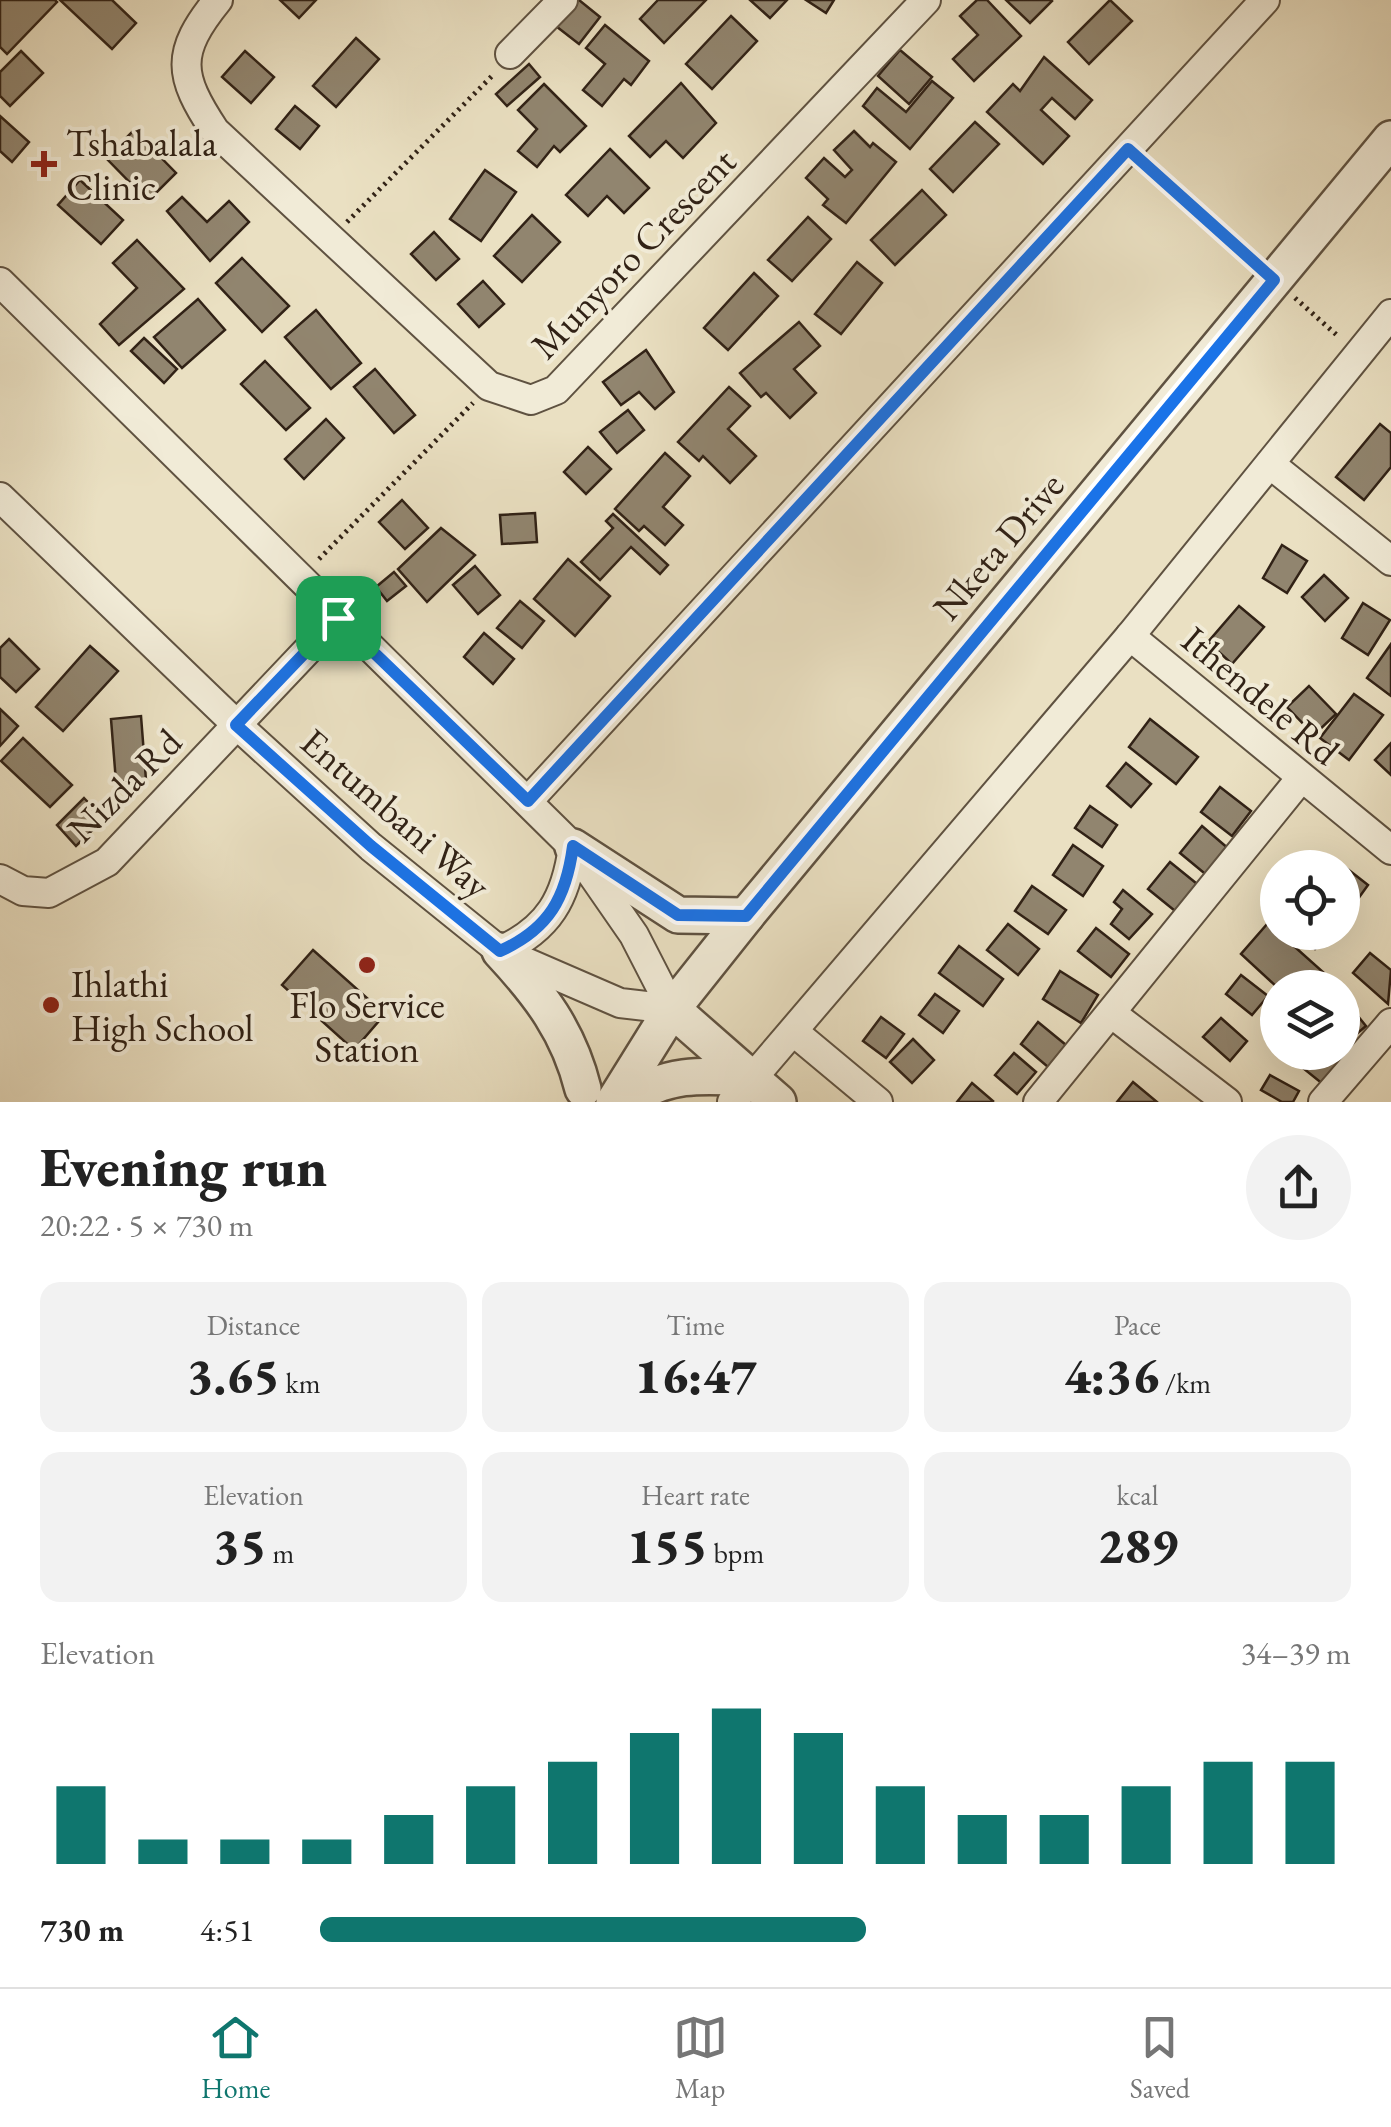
<!DOCTYPE html>
<meta charset="utf-8">
<style>
body{margin:0;font-family:"EB Garamond",serif;background:#f2f2f2;color:#222;height:100vh;display:flex;flex-direction:column;font-size:38px;white-space:nowrap}
*{box-sizing:border-box;margin:0}
p{font-size:32px;color:#767676}
.icon{flex:none;width:55px;height:55px;fill:none;stroke:currentColor;stroke-width:2;stroke-linecap:round;stroke-linejoin:round}
.map{position:relative;height:1102px;overflow:hidden}
.details{display:flex;flex-direction:column;background:#fff;flex:1}
.details>*{flex:none}
.tools{position:absolute;left:1260px;top:850px;display:grid;gap:20px}
.tools a{display:grid;place-items:center;width:100px;height:100px;border-radius:50%;background:#fff;box-shadow:0 10px 40px #0002;font-size:50px}
.pin{position:absolute;display:grid;place-items:center;width:85px;height:85px;color:#fff;margin:-42px;border-radius:20px;box-shadow:0 5px 15px #0006}
.round{display:grid;place-items:center;flex:none;width:105px;height:105px;border-radius:52px;background:#f2f2f2}
.head{display:flex;align-items:center;justify-content:space-between;height:170px;padding:0 40px}
h1{font-size:55px;font-weight:800;line-height:75px}
.stats{display:grid;grid-template-columns:repeat(3,1fr);gap:15px;height:170px;padding:10px 40px}
.stats div{display:grid;align-content:center;border-radius:20px;background:#f2f2f2;text-align:center}
.stats b{font-size:50px;font-weight:800}
.stats small{font-size:28px;font-weight:400}
.stats p{font-size:28px}
.chart{height:280px;padding:20px 40px}
.chart p{display:flex;justify-content:space-between}
.chart svg{width:100%;height:180px;margin-top:10px;stroke:#0f766e;stroke-width:6}
ul{padding:0 40px;list-style:none;font-size:32px}
li{display:grid;grid-template-columns:160px 120px 1fr;align-items:center;height:75px}
li i{height:25px;border-radius:12px;background:#0f766e}
.tab-bar{display:flex;justify-content:space-around;align-items:center;height:140px;border-top:2px solid #e0e0e0;background:#fff;font-size:28px;color:#767676}
.tab-bar a{display:grid;justify-items:center;gap:5px}
.tab-bar .on{color:#0f766e}
.map>svg:first-child{display:block}
.building{fill:#91856f;stroke:#312216;stroke-width:2.5}
.lines{fill:none;stroke-linecap:round;stroke-linejoin:round}
.minor-casing{stroke:#5f5241;stroke-width:32}
.tertiary-casing{stroke:#5f5241;stroke-width:40}
.path{stroke:#312216;stroke-width:5;stroke-dasharray:2.5 5;stroke-linecap:butt}
.minor{stroke:#f1ebd7;stroke-width:28}
.tertiary{stroke:#f1ebd7;stroke-width:35}
.route-casing{stroke:#fff;stroke-width:20}
.route{stroke:#1a73e8;stroke-width:12}
.poi-dot{fill:#8f2418;stroke:#f1ebd7;stroke-width:4}
.labels{text-anchor:middle;dominant-baseline:central;stroke-width:8;stroke-linejoin:round;paint-order:stroke}
.poi-label{font-size:38px;fill:#312216;stroke:#f1ebd7;text-anchor:start}
.street-label{font-size:38px;fill:#312216;stroke:#f1ebd7}
</style>
<div class="map">
<svg width="1391" height="1102" viewBox="0 0 1391 1102">
<rect width="100%" height="100%" fill="#eae0c2"/>
<filter id="stains"><feTurbulence type="fractalNoise" baseFrequency=".002" numOctaves="4"/><feColorMatrix values="0 0 0 0 .2 0 0 0 0 .09 0 0 0 0 .02 0 0 0 .5 -.17"/></filter>
<radialGradient id="worn" r=".72"><stop offset=".6" stop-color="#630" stop-opacity="0"/><stop offset="1" stop-color="#630" stop-opacity=".3"/></radialGradient>
<g class="building">
<path d="M0,0H55L57,2L7,54L0,47Z"/>
<path d="M60,0H112L136,23L112,49Z"/>
<path d="M280,0H316L299,18Z"/>
<path d="M571,0H579L600,17L579,44L552,23Z"/>
<path d="M658,0H706L664,43L640,19Z"/>
<path d="M750,0H787L770,18Z"/>
<path d="M806,0H834L826,13Z"/>
<path d="M977,0H987L1021,36L974,81L953,59L978,35L960,16Z"/>
<path d="M1006,0H1051L1052,1L1030,23Z"/>
<path d="M1110,0L1132,21L1089,64L1068,42Z"/>
<path d="M731,16L757,41L712,89L686,64Z"/>
<path d="M605,25L649,61L631,85L624,79L602,106L583,90L605,64L586,48Z"/>
<path d="M356,38L379,59L336,107L313,86Z"/>
<path d="M900,50L932,77L909,104L878,76Z"/>
<path d="M21,51L43,73L10,106L0,96V72Z"/>
<path d="M245,51L274,77L251,103L222,77Z"/>
<path d="M1044,57L1092,100L1075,119L1052,98L1041,110L1069,136L1043,164L987,112L1013,84L1020,91Z"/>
<path d="M529,64L540,77L507,106L496,94Z"/>
<path d="M932,81L953,98L910,149L863,106L877,88L906,112Z"/>
<path d="M681,83L716,123L683,158L666,141L650,157L629,136Z"/>
<path d="M544,84L586,126L560,152L554,146L537,167L518,151L537,129L518,110Z"/>
<path d="M295,106L319,126L300,149L276,129Z"/>
<path d="M0,116L29,142L12,162L0,151Z"/>
<path d="M975,122L999,144L953,192L930,169Z"/>
<path d="M134,130L176,173L148,201L106,158Z"/>
<path d="M854,131L870,147L873,143L896,162L846,223L823,205L828,199L806,178L824,158L845,177L852,170L834,150Z"/>
<path d="M610,149L649,188L624,213L607,196L588,216L566,195Z"/>
<path d="M485,170L516,192L481,241L450,219Z"/>
<path d="M80,180L123,220L101,244L58,205Z"/>
<path d="M922,190L946,215L895,265L871,240Z"/>
<path d="M182,197L207,222L229,201L249,222L210,261L167,211Z"/>
<path d="M532,215L560,242L522,282L494,256Z"/>
<path d="M808,217L831,239L792,281L768,260Z"/>
<path d="M434,232L459,259L436,280L411,254Z"/>
<path d="M137,240L184,289L119,345L100,324L137,288L113,263Z"/>
<path d="M242,258L289,306L262,332L216,283Z"/>
<path d="M857,262L882,283L841,334L815,314Z"/>
<path d="M754,273L778,296L728,350L704,328Z"/>
<path d="M483,281L504,304L479,327L458,304Z"/>
<path d="M198,299L225,330L182,368L154,337Z"/>
<path d="M316,310L361,363L331,389L285,337Z"/>
<path d="M799,322L820,346L794,369L816,393L790,418L766,393L761,397L740,373Z"/>
<path d="M144,338L177,369L164,383L131,351Z"/>
<path d="M646,350L674,392L655,409L639,392L621,405L603,382Z"/>
<path d="M265,361L310,408L286,430L241,384Z"/>
<path d="M375,369L415,415L394,433L354,387Z"/>
<path d="M729,387L750,406L728,429L756,456L730,483L703,456L699,461L678,442Z"/>
<path d="M628,410L644,430L617,453L600,432Z"/>
<path d="M326,419L344,438L304,479L285,459Z"/>
<path d="M1380,424L1391,433V467L1364,500L1336,477Z"/>
<path d="M588,447L611,469L586,494L564,472Z"/>
<path d="M665,453L690,476L663,507L683,525L665,545L644,526L639,531L615,509Z"/>
<path d="M402,500L428,528L405,549L379,522Z"/>
<path d="M535,513L537,542L502,544L500,515Z"/>
<path d="M613,514L668,565L660,574L631,547L600,580L581,562L613,528L606,521Z"/>
<path d="M441,528L475,555L427,602L398,569Z"/>
<path d="M1282,545L1307,561L1287,593L1263,578Z"/>
<path d="M568,559L610,596L575,636L534,599Z"/>
<path d="M475,566L500,595L478,614L453,585Z"/>
<path d="M394,572L406,586L387,601L376,587Z"/>
<path d="M1324,575L1348,598L1325,621L1302,597Z"/>
<path d="M520,601L544,621L522,648L497,628Z"/>
<path d="M1363,603L1390,620L1368,655L1342,638Z"/>
<path d="M1239,606L1264,627L1232,664L1208,642Z"/>
<path d="M484,633L514,659L493,684L464,657Z"/>
<path d="M9,639L39,669L16,692L0,677V648Z"/>
<path d="M1391,644V696L1367,678Z"/>
<path d="M90,646L118,671L63,731L36,707Z"/>
<path d="M1309,686L1336,714L1314,735L1287,707Z"/>
<path d="M1354,694L1383,715L1349,760L1320,738Z"/>
<path d="M0,709L18,726L0,746Z"/>
<path d="M141,716L146,780L116,782L111,719Z"/>
<path d="M1150,719L1198,757L1176,784L1129,747Z"/>
<path d="M23,738L72,785L50,807L1,761Z"/>
<path d="M1391,743V775L1375,760Z"/>
<path d="M1126,763L1151,784L1131,807L1107,786Z"/>
<path d="M1220,787L1251,811L1232,836L1201,812Z"/>
<path d="M84,798L104,819L76,846L57,825Z"/>
<path d="M1090,806L1117,825L1102,847L1075,828Z"/>
<path d="M1202,826L1237,856L1215,882L1180,853Z"/>
<path d="M1073,845L1103,866L1083,896L1053,875Z"/>
<path d="M1170,862L1207,892L1185,919L1148,889Z"/>
<path d="M1345,867L1368,885L1350,910L1342,904Z"/>
<path d="M1032,886L1066,910L1048,934L1015,911Z"/>
<path d="M1123,890L1152,914L1129,939L1111,924L1122,909L1114,902Z"/>
<path d="M1268,923L1323,972L1309,988H1278L1241,954Z"/>
<path d="M1008,924L1039,949L1018,975L987,950Z"/>
<path d="M1096,928L1129,954L1111,977L1078,951Z"/>
<path d="M1298,932H1331L1315,949Z"/>
<path d="M959,946L1003,979L983,1006L939,973Z"/>
<path d="M313,950L385,1014L354,1050L282,985Z"/>
<path d="M1370,953L1391,970L1388,1004L1353,973Z"/>
<path d="M1060,971L1098,995L1081,1023L1043,999Z"/>
<path d="M1241,975L1268,996L1252,1015L1226,994Z"/>
<path d="M935,994L959,1011L943,1033L919,1015Z"/>
<path d="M1344,999L1366,1026L1347,1042L1342,1036Z"/>
<path d="M881,1017L904,1034L886,1058L863,1041Z"/>
<path d="M1221,1018L1247,1041L1230,1061L1203,1037Z"/>
<path d="M1038,1022L1066,1045L1048,1067L1021,1044Z"/>
<path d="M913,1039L934,1060L912,1083L890,1062Z"/>
<path d="M1342,1050L1348,1054L1324,1085L1283,1052Z"/>
<path d="M1014,1053L1036,1072L1017,1094L995,1075Z"/>
<path d="M1270,1075L1299,1091L1293,1102H1282L1261,1090Z"/>
<path d="M1133,1082L1157,1102H1117Z"/>
<path d="M972,1083L993,1101L992,1102H957Z"/>
</g>
<g class="lines">
<defs>
<g id="minor">
<path d="M218,0C175,53 178,75 215,131L489,386L531,400L556,390L926,0"/>
<path d="M510,54L563,0"/>
<path d="M0,282L573,847L634,935L672,1009"/>
<path d="M1270,464L1391,561"/>
<path d="M0,497L237,725L371,847L500,951L620,1003L672,1009"/>
<path d="M1130,636L1391,850"/>
<path d="M528,801L1265,0"/>
<path d="M0,879L23,891L49,893L107,862L338,618"/>
<path d="M500,951C549,929 566,898 573,847"/>
<path d="M1111,1013L1227,1102"/>
<path d="M794,1032L878,1102"/>
<path d="M732,1102L1130,636L1391,314"/>
<path d="M1038,1102L1301,778"/>
<path d="M1323,1102L1391,1023"/>
</g>
<g id="tertiary">
<path d="M573,847L678,915L746,916"/>
<path d="M500,951C540,994 569,1032 583,1089"/>
<path d="M672,1009L778,1102"/>
<path d="M614,1102L672,1009L746,916L1391,139"/>
<path d="M625,1102C665,1072 703,1075 751,1078"/>
</g>
</defs>
<use href="#minor" class="minor-casing"/>
<use href="#tertiary" class="tertiary-casing"/>
<g class="path">
<path d="M1146,165L1253,260"/>
<path d="M347,222L494,74"/>
<path d="M1295,298L1339,337"/>
<path d="M319,559L473,403"/>
</g>
<use href="#minor" class="minor"/>
<use href="#tertiary" class="tertiary"/>
</g>
<g class="lines">
<defs>
<path id="route" d="M1128,149L1274,280L746,916L678,915L573,846C566,898 549,929 500,951L371,846L236,725L338,618L528,801Z"/>
</defs>
<use href="#route" class="route-casing"/>
<use href="#route" class="route"/>
</g>
<g class="poi-dot">
<path d="M39 149h10v10h10v10h-10v10h-10v-10h-10v-10h10z"/>
<circle cx="367" cy="965" r="10"/>
<circle cx="51" cy="1005" r="10"/>
</g>
<g class="labels">
<g class="poi-label">
<text x="66" y="142">Tshabalala<tspan x="66" dy="44">Clinic</tspan></text>
<text x="71" y="983">Ihlathi<tspan x="71" dy="44">High School</tspan></text>
<text x="367" y="1004" text-anchor="middle">Flo Service<tspan x="367" dy="44">Station</tspan></text>
</g>
<g class="street-label">
<text transform="translate(633 253) rotate(-46)">Munyoro Crescent</text>
<text transform="translate(998 546) rotate(-50)">Nketa Drive</text>
<text transform="translate(1261 695) rotate(40)">Ithendele Rd</text>
<text transform="translate(124 785) rotate(-45)">Nizda Rd</text>
<text transform="translate(396 813) rotate(41)">Entumbani Way</text>
</g>
</g>
<rect width="100%" height="100%" filter="url(#stains)"/>
<rect width="100%" height="100%" fill="url(#worn)"/>
</svg>
<div class="tools">
<a><svg class="icon" aria-label="locate" viewBox="0 0 24 24"><circle cx="12" cy="12" r="6"/><path d="M12 2v4M12 18v4M2 12h4M18 12h4"/></svg></a>
<a><svg class="icon" aria-label="layers" viewBox="0 0 24 24"><path d="M12 4l9 5-9 5-9-5zM3 14l9 5 9-5"/></svg></a>
</div>
<div class="pin" style="left:338px;top:618px;background:#1e9e55"><svg class="icon" aria-label="arrive" viewBox="0 0 24 24"><path d="M6 21V4h12l-3 4 3 4H6"/></svg></div>
</div>
<section class="details">
<div class="head"><div><h1>Evening run</h1><p>20:22 · 5 × 730 m</p></div><a class="round"><svg class="icon" aria-label="share" viewBox="0 0 24 24"><path d="M12 15V3M7 8l5-5 5 5M5 13v7h14v-7"/></svg></a></div>
<div class="stats">
<div><p>Distance</p><b>3.65<small> km</small></b></div>
<div><p>Time</p><b>16:47</b></div>
<div><p>Pace</p><b>4:36<small> /km</small></b></div>
</div>
<div class="stats">
<div><p>Elevation</p><b>35<small> m</small></b></div>
<div><p>Heart rate</p><b>155<small> bpm</small></b></div>
<div><p>kcal</p><b>289</b></div>
</div>
<div class="chart"><p><span>Elevation</span>34–39 m</p>
<svg viewBox="0 0 160 44" preserveAspectRatio="none"><path d="M5 44V25M15 44V38M25 44V38M35 44V38M45 44V32M55 44V25M65 44V19M75 44V12M85 44V6M95 44V12M105 44V25M115 44V32M125 44V32M135 44V25M145 44V19M155 44V19"/></svg>
</div>
<ul>
<li><b>730 m</b>4:51<i style="width:53%"></i></li>
</ul>
</section>
<nav class="tab-bar">
<a class="on"><svg class="icon" aria-label="home" viewBox="0 0 24 24"><path d="M3 11l9-7 9 7M6 9v11h12V9"/></svg>Home</a>
<a><svg class="icon" aria-label="map" viewBox="0 0 24 24"><path d="M3 6l6-2 6 2 6-2v14l-6 2-6-2-6 2zM9 4v14M15 6v14"/></svg>Map</a>
<a><svg class="icon" aria-label="saved" viewBox="0 0 24 24"><path d="M7 4h10v16l-5-4-5 4z"/></svg>Saved</a>
</nav>
